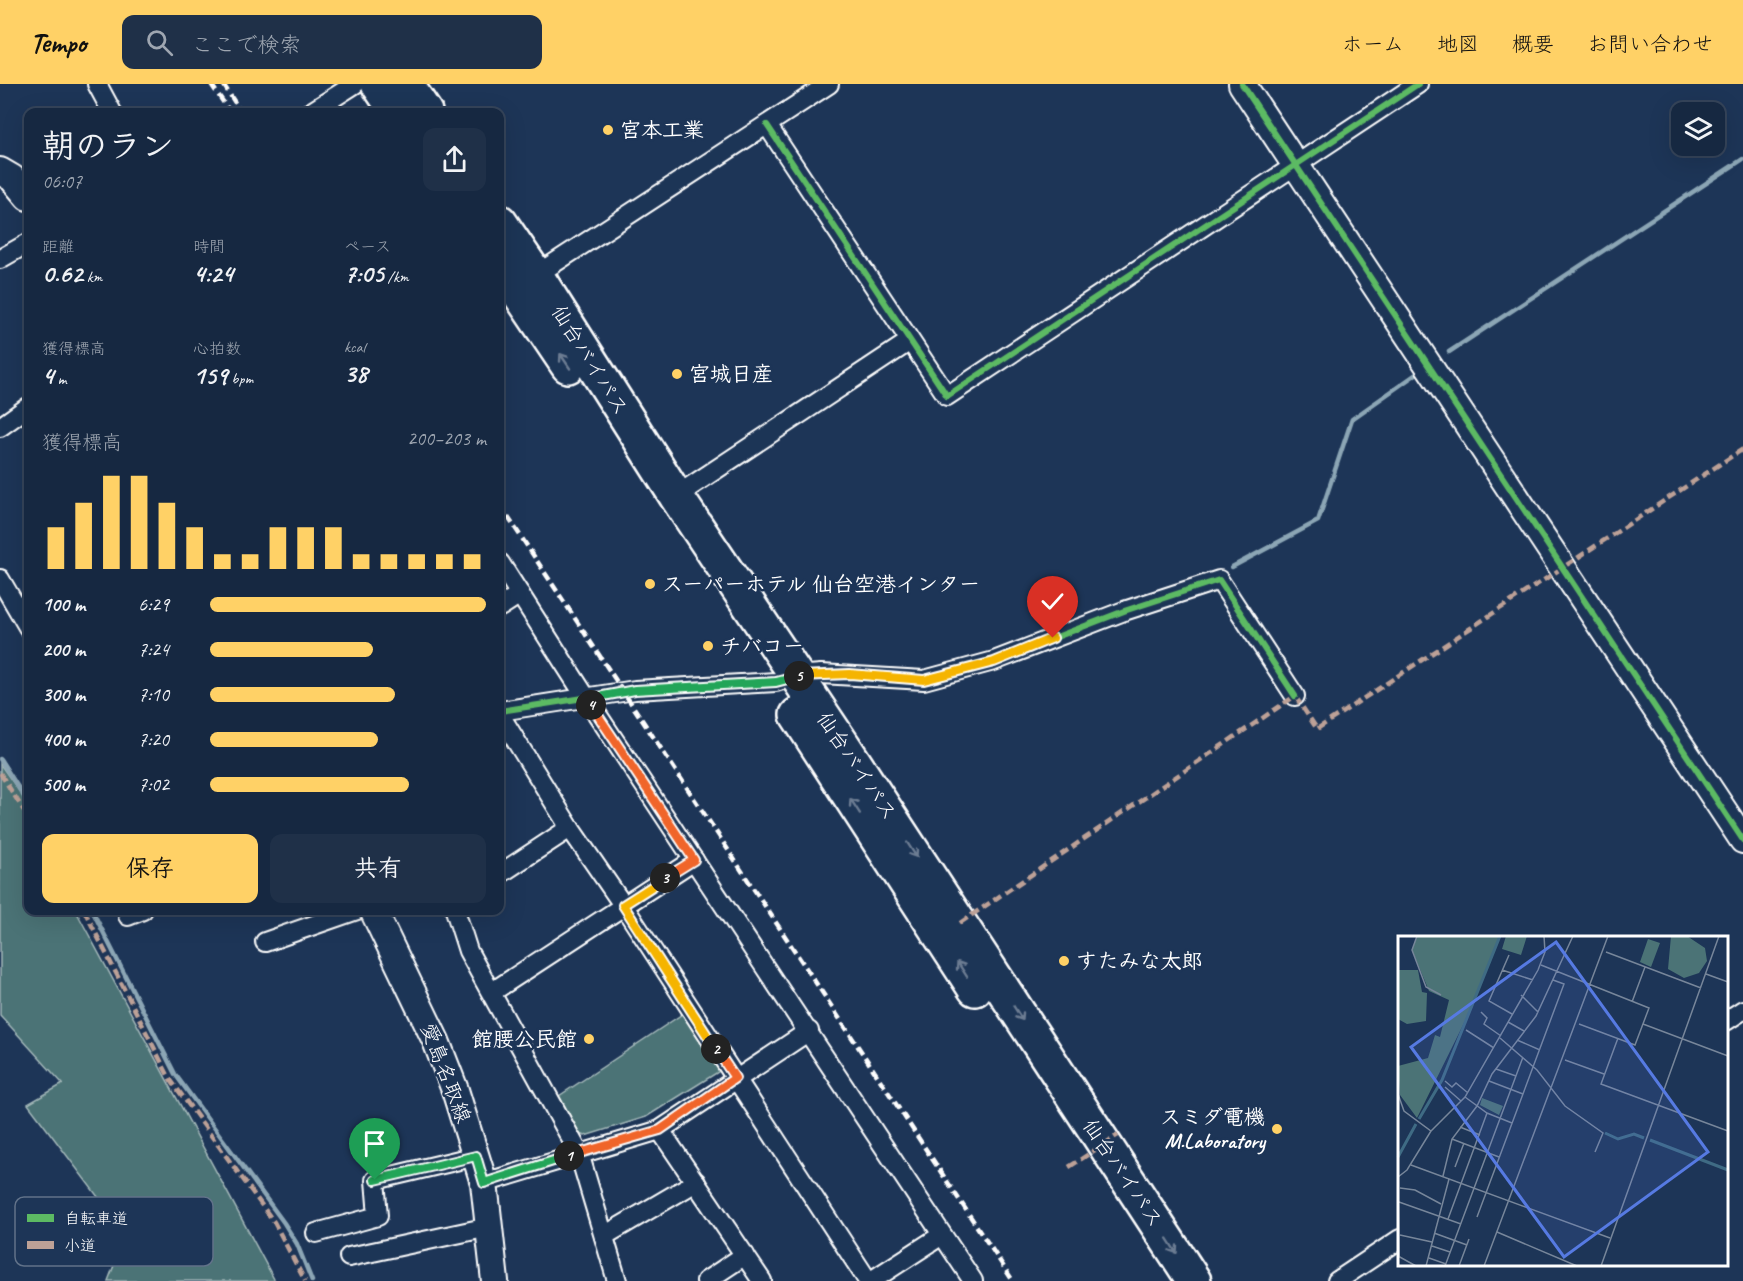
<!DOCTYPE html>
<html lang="ja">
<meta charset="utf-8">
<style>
body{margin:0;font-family:Caveat,"Klee One",sans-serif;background:#1f3048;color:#f1f3f6;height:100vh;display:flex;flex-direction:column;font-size:22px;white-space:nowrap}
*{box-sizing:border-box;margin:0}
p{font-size:20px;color:#9ea6b1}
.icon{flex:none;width:33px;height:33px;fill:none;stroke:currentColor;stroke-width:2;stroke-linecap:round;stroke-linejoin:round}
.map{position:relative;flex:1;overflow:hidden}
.details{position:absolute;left:24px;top:24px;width:480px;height:807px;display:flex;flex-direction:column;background:#162841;border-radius:12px;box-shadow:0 6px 24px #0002,0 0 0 2px #35445a}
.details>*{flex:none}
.tools{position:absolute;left:1671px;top:18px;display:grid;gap:12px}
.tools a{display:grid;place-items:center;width:54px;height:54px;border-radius:12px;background:#162841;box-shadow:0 6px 24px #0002,0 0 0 2px #35445a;font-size:30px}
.pin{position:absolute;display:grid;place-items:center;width:51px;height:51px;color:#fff;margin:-62px -26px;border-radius:50% 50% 50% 0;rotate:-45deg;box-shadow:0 0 6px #0007}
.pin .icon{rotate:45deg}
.km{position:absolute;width:30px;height:30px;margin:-15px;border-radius:50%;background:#222;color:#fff;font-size:16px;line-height:30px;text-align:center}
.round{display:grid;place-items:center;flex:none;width:63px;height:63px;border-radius:12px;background:#1f3048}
.summary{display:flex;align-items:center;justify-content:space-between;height:102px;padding:0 18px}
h1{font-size:33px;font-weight:700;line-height:45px}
.stats{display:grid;grid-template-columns:repeat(3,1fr);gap:9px;height:102px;padding:6px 18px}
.stats div{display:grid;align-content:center}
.stats b{font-size:26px;font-weight:700}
.stats small{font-size:16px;font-weight:400}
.stats p{font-size:16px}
.chart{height:168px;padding:12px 18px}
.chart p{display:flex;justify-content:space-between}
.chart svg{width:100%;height:108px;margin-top:6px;stroke:#ffd166;stroke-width:6}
.primary-button{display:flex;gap:12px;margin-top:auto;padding:12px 18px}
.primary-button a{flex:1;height:69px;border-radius:12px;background:#ffd166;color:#111;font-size:24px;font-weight:700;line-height:69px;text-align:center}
.primary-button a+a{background:#1f3048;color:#f1f3f6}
ul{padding:0 18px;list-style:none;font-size:20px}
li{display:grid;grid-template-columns:96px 72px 1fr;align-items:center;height:45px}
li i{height:15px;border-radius:8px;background:#ffd166}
header{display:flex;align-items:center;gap:36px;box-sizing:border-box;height:84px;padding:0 30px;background:#ffd166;color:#111}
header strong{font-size:28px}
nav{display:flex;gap:33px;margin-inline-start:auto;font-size:21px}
.search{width:420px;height:54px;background:#1f3048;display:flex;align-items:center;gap:15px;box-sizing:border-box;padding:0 21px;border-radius:12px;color:#9ea6b1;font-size:22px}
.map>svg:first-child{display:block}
.green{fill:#4b7376;stroke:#a5b9ba;stroke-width:1.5}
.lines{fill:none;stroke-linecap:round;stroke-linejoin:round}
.stream{stroke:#8ca6b5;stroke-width:4.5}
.street-casing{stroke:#fff;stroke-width:22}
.secondary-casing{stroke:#fff;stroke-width:30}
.highway-casing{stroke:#fff;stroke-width:38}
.street{stroke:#1d3557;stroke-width:18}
.secondary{stroke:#1d3557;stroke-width:26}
.highway{stroke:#1d3557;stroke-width:33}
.rail{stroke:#fff;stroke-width:4.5;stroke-dasharray:9 4.5;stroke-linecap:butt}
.quiet{stroke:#bda197;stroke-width:4.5;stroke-dasharray:9 4.5;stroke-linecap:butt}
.cycleway-casing{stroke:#1d3557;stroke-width:10}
.cycleway{stroke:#5cba63;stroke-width:6}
.oneway{stroke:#6c7c92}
.split-1-casing{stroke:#fff;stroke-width:12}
.split-2-casing{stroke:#fff;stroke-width:12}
.split-3-casing{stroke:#fff;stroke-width:12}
.split-4-casing{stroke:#fff;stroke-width:12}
.split-5-casing{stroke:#fff;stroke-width:12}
.split-6-casing{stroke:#fff;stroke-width:12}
.split-1{stroke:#22a559;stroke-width:8}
.split-2{stroke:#f0652b;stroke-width:8}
.split-3{stroke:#f5b400;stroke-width:8}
.split-4{stroke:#f0652b;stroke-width:8}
.split-5{stroke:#22a559;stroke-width:8}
.split-6{stroke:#f5b400;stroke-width:8}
.poi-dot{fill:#ffd166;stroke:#1d3557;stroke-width:2}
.labels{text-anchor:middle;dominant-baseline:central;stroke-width:5;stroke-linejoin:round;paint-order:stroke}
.poi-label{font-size:21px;font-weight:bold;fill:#fff;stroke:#1d3557;text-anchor:start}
.street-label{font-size:21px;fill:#fff;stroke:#1d3557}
.inset-river{fill:none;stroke:#3f6b84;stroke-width:3}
.inset-road{fill:none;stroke:#77869a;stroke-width:1.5}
.view{fill:#567ae2;fill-opacity:0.15;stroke:#567ae2;stroke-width:3}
.inset-edge{fill:none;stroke:#fff;stroke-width:3}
.key{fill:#1d3557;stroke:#617289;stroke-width:1.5}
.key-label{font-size:16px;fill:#fff}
</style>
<header>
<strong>Tempo</strong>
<div class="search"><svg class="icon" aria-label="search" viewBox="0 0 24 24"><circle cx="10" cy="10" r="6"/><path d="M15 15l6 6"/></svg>ここで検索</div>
<nav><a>ホーム</a><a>地図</a><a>概要</a><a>お問い合わせ</a></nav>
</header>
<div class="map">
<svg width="1743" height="1197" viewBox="0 0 1743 1197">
<rect width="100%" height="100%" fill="#1d3557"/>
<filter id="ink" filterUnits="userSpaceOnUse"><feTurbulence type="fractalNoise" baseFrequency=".0167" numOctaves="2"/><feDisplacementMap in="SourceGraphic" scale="12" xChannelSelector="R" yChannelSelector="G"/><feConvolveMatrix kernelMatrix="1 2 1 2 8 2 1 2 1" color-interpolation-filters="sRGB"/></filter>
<g filter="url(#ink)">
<g class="green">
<path d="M0,680L28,720V826L76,827L275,1197H108L126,1150L28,1020L63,1000L0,931Z"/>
<path d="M684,929L720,979L718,988L646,1033L585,1052L576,1049L559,1012Z"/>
</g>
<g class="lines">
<g class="stream">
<path d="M1449,268L1743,75"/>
<path d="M1232,483L1318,437L1352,335L1419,288"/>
<path d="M0,675L28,719"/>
<path d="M92,826L175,990L284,1139L297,1160L312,1197"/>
</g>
<defs>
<g id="street">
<path d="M97,0L112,28"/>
<path d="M311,28L355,0"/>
<path d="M767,41L947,312L1418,0"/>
<path d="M0,175L28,159"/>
<path d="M536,191L829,0"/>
<path d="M0,343L28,323"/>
<path d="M676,412L910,257"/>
<path d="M500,479L587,615L973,1197"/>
<path d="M0,495L28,543"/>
<path d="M500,523L520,510"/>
<path d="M500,627L635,606L776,598L796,592L821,590L924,596L994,577L1124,527L1219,496L1295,612"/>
<path d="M500,631L570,744L623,821L868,1197"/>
<path d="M500,790L570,744"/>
<path d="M455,826L468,867L579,1069L617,1197"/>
<path d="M128,832L143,826"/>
<path d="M265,858L357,826"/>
<path d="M492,908L694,776"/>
<path d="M1726,937L1743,926"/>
<path d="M660,1046L762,1197"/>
<path d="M484,1099L660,1046L809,947"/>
<path d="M316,1149L378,1132L375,1096L476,1072"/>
<path d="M604,1152L696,1098"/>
<path d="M349,1173L489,1143"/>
<path d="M706,1197L745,1171"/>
<path d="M871,1197L942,1151"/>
<path d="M1337,1197L1400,1155"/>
</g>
<g id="secondary">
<path d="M1242,0L1743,756"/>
<path d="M0,87L12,94L28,113"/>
<path d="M373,826L436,957L455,1006L484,1099L495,1197"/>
</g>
<g id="highway">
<path d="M378,0L397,28"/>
<path d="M406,0L425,28"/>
<path d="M500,138L536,191L676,412L843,661L1194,1197"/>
<path d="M500,181L568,282"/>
<path d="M797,631L975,905"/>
</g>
</defs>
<use href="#street" class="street-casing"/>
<use href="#secondary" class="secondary-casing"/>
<use href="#highway" class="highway-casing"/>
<use href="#street" class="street"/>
<use href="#secondary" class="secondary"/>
<use href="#highway" class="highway"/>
<g class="rail">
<path d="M211,0L230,28"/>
<path d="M223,0L241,28"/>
<path d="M500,421L1013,1197"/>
</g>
<g class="quiet">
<path d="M0,689L28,733"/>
<path d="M84,826L170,995L274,1138L305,1197"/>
<path d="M960,839L1295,612L1317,645L1743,365"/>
<path d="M1069,1083L1118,1051"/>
</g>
<defs>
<g id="cycleway">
<path d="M1242,0L1743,756"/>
<path d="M767,41L947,312L1418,0"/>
<path d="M500,627L635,606L776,598L796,592L821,590L924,596L994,577L1124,527L1219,496L1295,612"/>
</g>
</defs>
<use href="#cycleway" class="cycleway-casing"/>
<use href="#cycleway" class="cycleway"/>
</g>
<defs><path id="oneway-shaft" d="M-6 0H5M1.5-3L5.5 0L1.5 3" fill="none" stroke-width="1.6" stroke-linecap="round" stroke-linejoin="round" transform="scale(1.5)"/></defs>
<g class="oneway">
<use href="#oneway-shaft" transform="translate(565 277) rotate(-124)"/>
<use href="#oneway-shaft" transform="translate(855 722) rotate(-123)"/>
<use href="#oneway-shaft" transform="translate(912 766) rotate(57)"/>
<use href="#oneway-shaft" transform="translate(962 885) rotate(-123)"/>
<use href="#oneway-shaft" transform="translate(1018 929) rotate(57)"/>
<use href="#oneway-shaft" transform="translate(1172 1162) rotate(57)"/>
</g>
</g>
<g class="lines" filter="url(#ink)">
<defs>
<path id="split-1" d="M375,1096L476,1072L484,1099L569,1072"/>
<path id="split-2" d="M569,1072L660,1046L735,994L716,965"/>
<path id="split-3" d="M665,794L623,821L716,965"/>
<path id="split-4" d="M591,621L694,776L665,794"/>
<path id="split-5" d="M591,621L587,615L635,606L776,598L799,592"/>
<path id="split-6" d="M799,592L850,590L924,596L994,578L1053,554"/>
</defs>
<use href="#split-1" class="split-1-casing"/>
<use href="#split-2" class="split-2-casing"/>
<use href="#split-3" class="split-3-casing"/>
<use href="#split-4" class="split-4-casing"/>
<use href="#split-5" class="split-5-casing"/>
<use href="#split-6" class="split-6-casing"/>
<use href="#split-1" class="split-1"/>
<use href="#split-2" class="split-2"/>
<use href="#split-3" class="split-3"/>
<use href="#split-4" class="split-4"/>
<use href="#split-5" class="split-5"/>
<use href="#split-6" class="split-6"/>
</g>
<g class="poi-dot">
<circle cx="608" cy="46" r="6"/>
<circle cx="677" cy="290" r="6"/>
<circle cx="650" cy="500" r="6"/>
<circle cx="708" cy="562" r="6"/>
<circle cx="1064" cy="877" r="6"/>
<circle cx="589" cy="955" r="6"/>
<circle cx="1277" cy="1045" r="6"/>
</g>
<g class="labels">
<g class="poi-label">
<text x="620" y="46">宮本工業</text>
<text x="689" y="290">宮城日産</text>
<text x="662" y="500">スーパーホテル 仙台空港インター</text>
<text x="720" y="562">チバコー</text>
<text x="1076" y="877">すたみな太郎</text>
<text x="577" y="955" text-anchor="end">館腰公民館</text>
<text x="1265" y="1033" text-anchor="end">スミダ電機<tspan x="1265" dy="24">M.Laboratory</tspan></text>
</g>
<g class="street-label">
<text transform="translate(590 276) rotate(58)">仙台バイパス</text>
<text transform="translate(857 682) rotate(56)">仙台バイパス</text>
<text transform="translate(446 989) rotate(69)">愛島名取線</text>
<text transform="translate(1123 1089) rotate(56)">仙台バイパス</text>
</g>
</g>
<g transform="translate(1398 852)">
<rect width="330" height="330" fill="#1d3557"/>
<path d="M19,0H102L72,75L19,182L2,159L0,130L30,122L37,99L42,101L51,64L31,55L14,14ZM108,0H129L123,19L104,13ZM273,0H289L307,12L309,25L301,37L286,42L270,33ZM250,3L262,7L253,31L242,26ZM0,34H20L24,56L29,57L28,85L9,88L0,83ZM84,162L105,170L101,179L82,169Z" fill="#4b7376"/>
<path class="inset-river" d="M21,183L44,144L102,0M207,197L220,203L236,198L246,202M252,204L330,234M0,221L18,188"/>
<path class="inset-road" d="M19,0L14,14L28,51L43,59M208,16L303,52M111,19L91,65L114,78M143,29L251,72L237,109L181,88M104,34L135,44M308,38L330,46M123,59L140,76M234,66L247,31M83,76L89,82L86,88L103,100M110,86L126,95M245,88L330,120M68,94L96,112M102,102L139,134L167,170L205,197L197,216M220,102L203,148L330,195M119,104L142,114M167,124L206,138M98,133L118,140M47,145L54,151L58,147L70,157M91,145L125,158M47,151L63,165M0,158L6,175L33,195L67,161L140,34L147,16L146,0M67,161L89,177L114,187M62,191L82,199M54,203L101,221M13,229L212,302M57,231L66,207M45,240L54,203L79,170L94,138L138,80L175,0M0,241L9,234L33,195M0,244L1,321M2,252L17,254L43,268M1,266L63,288M79,281L166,48L155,44M50,283L89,177M99,296L179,330M36,297L69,309M2,299L34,306M34,310L52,316M0,320L18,330M31,322L48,328M28,330L51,243M47,330L125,121M61,330L71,303M86,330L210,0M203,330L321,0"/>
<path class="view" d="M158,6L310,216L166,321L13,111Z"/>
<rect width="330" height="330" class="inset-edge"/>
</g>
<rect x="15" y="1113" width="198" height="69" rx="9" class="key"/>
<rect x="27" y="1130" width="27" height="8" fill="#5cba63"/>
<rect x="27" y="1157" width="27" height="8" fill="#bda197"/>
<g class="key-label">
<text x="64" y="1140">自転車道</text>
<text x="64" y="1167">小道</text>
</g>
</svg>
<div class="tools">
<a><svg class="icon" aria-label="layers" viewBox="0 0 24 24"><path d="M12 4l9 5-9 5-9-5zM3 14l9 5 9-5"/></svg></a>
</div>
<div class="pin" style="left:375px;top:1096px;background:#1e9e55"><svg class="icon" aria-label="arrive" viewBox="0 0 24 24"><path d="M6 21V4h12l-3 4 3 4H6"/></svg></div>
<div class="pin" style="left:1053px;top:554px;background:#d93025"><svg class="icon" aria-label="check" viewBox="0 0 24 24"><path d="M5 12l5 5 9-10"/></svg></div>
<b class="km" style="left:569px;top:1072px">1</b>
<b class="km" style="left:716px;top:965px">2</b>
<b class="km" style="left:665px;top:794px">3</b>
<b class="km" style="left:591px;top:621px">4</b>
<b class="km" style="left:799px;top:592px">5</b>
<section class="details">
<div class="summary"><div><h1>朝のラン</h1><p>06:07</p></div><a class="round"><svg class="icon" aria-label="share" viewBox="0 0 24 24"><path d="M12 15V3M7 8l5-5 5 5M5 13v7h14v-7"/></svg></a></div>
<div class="stats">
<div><p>距離</p><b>0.62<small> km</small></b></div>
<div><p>時間</p><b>4:24</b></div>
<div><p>ペース</p><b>7:05<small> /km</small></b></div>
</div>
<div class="stats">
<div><p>獲得標高</p><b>4<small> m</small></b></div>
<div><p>心拍数</p><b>159<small> bpm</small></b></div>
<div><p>kcal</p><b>38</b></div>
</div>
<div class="chart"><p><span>獲得標高</span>200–203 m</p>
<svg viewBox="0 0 160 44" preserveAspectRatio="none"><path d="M5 44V27M15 44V17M25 44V6M35 44V6M45 44V17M55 44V27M65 44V38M75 44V38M85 44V27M95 44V27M105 44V27M115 44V38M125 44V38M135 44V38M145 44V38M155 44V38"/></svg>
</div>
<ul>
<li><b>100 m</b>6:29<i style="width:100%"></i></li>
<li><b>200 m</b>7:24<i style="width:59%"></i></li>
<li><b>300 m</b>7:10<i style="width:67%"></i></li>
<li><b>400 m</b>7:20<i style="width:61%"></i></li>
<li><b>500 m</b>7:02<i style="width:72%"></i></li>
</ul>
<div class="primary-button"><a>保存</a><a>共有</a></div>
</section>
</div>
